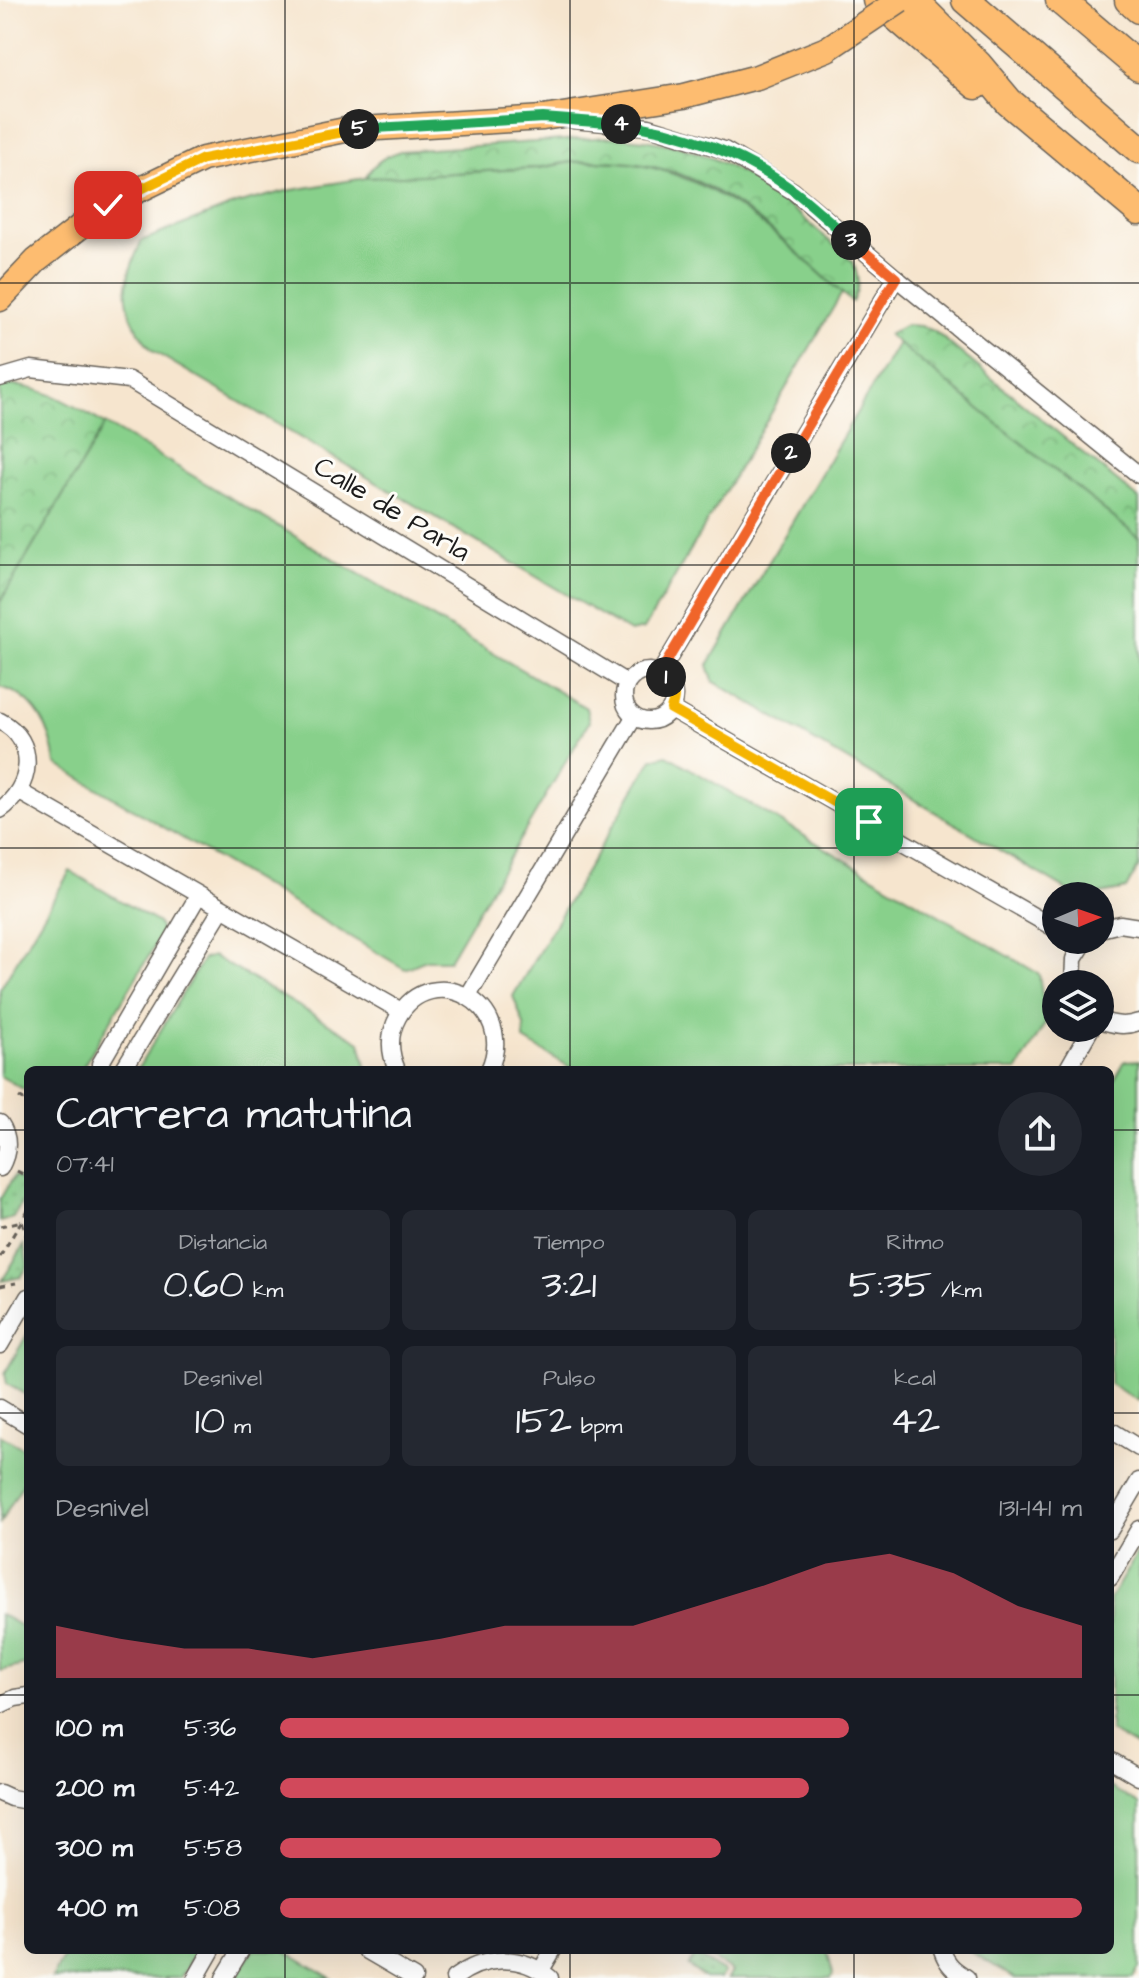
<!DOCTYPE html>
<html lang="es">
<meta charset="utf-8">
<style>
body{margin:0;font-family:"Architects Daughter",sans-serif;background:#242831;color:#f1f3f6;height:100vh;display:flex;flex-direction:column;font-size:30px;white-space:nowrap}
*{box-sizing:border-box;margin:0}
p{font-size:26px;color:#9ea1a6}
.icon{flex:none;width:44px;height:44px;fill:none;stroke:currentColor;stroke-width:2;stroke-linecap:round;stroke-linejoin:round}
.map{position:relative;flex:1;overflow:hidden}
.sheet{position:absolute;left:24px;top:1066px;width:1090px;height:888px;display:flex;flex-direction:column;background:#171b24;border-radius:12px;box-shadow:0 8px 32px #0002}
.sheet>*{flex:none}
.needle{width:52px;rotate:88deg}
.buttons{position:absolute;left:1042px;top:882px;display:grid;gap:16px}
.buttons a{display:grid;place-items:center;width:72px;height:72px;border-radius:50%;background:#171b24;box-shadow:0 8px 32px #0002;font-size:40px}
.pin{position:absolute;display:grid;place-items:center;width:68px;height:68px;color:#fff;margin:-34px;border-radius:16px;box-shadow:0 4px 12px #0006}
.km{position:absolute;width:40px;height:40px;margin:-20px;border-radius:50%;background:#222;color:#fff;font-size:22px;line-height:40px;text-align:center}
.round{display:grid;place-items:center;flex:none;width:84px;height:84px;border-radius:42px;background:#242831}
.headline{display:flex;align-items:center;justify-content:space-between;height:136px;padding:0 32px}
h1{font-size:44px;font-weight:600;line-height:60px}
.figures{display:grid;grid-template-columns:repeat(3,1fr);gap:12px;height:136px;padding:8px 32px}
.figures div{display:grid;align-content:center;border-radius:12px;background:#242831;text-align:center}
.figures b{font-size:40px;font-weight:600}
.figures small{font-size:22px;font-weight:400}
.figures p{font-size:22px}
.chart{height:224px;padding:16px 32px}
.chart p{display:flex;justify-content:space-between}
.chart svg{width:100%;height:144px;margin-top:8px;fill:#d1495b;opacity:.7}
ul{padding:0 32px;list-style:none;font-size:26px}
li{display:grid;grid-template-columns:128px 96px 1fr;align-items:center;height:60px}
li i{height:20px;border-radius:10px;background:#d1495b}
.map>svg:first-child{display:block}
.grass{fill:#88d08b;stroke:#527654;stroke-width:2}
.park{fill:url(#park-crowns);stroke:#527654;stroke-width:2}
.garden{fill:url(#garden-dots);stroke:#527654;stroke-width:2}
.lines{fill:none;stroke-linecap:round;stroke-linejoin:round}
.street-casing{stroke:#68625a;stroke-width:19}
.primary-casing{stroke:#68625a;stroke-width:27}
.highway-casing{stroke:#68625a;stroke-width:31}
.path{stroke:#68625a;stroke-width:3;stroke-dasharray:6 6;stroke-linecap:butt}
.street{stroke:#fff;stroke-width:16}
.primary{stroke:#fdbc6f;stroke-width:24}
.highway{stroke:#fdbc6f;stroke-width:28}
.primary-bridge-casing{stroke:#68625a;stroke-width:27;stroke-linecap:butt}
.primary-bridge{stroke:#fdbc6f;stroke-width:24}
.split-1-casing{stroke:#fff;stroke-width:16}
.split-2-casing{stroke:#fff;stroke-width:16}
.split-3-casing{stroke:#fff;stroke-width:16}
.split-4-casing{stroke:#fff;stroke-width:16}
.split-5-casing{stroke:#fff;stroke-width:16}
.split-6-casing{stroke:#fff;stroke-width:16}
.split-1{stroke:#f5b400;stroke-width:10}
.split-2{stroke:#f0652b;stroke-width:10}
.split-3{stroke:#f0652b;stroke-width:10}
.split-4{stroke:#22a559;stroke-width:10}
.split-5{stroke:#22a559;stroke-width:10}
.split-6{stroke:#f5b400;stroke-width:10}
.grid{fill:none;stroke:#1c1c1c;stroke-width:2;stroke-opacity:0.55}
.labels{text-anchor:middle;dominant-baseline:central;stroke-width:6;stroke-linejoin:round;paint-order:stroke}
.street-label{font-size:28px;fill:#1c1c1c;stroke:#fdfcf7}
</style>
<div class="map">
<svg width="1139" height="1978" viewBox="0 0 1139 1978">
<defs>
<pattern id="park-crowns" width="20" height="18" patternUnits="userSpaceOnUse" patternTransform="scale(2)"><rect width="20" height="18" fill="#88d08b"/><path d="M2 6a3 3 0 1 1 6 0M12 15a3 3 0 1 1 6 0" fill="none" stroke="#75b277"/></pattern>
<pattern id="garden-dots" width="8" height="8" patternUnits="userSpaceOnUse" patternTransform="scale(2)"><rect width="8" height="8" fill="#88d08b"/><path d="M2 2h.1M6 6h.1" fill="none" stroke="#75b277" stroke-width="1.8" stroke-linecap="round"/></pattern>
</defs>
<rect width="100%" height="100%" fill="#fdfcf7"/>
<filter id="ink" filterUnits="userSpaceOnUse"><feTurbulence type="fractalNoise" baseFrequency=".0125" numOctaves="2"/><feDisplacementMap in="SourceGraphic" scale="16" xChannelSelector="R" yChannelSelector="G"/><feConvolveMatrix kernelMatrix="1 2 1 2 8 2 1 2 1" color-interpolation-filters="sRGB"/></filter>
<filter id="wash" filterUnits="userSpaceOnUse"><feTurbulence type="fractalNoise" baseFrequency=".006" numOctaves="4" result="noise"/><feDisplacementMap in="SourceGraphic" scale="32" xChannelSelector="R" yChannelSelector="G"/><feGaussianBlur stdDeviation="1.8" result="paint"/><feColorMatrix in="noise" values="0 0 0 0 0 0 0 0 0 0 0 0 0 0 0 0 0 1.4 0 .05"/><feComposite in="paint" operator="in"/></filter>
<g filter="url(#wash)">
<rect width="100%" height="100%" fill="#f6e5ce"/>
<g class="grass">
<path d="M572,162C590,162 610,160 628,163C717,175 778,236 842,293L644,629L630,632L153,351C136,332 122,305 128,279C130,266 137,253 141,241L236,204L286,191L365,178L540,168Z"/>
<path d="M898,343L1139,538V866L1126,889L1091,896H1077L713,681L708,665Z"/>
<path d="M105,424L586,708L589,722L449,960H426L405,969L56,764C52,730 36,696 0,687V602Z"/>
<path d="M667,755L1039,974L1042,995L1049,1017L1018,1070H575L524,1040V1025L513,996L652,759Z"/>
<path d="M70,871L158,923L162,934L81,1070H28V1088L23,1089L0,1076V989Z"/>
<path d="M213,956L360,1042L367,1070H137L203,959Z"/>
<path d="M1139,1060V1401L1110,1384V1087L1125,1061Z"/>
<path d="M28,1333V1396L7,1384L5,1373Z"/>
<path d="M0,1435L28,1451V1475L0,1523Z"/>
<path d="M1139,1550V1748L1110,1731V1599Z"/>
<path d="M0,1614L28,1630V1664L0,1671Z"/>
<path d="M1110,1787L1139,1804V1968L1133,1978H1015L968,1950H1110Z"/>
<path d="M68,1950H197L180,1978H52Z"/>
<path d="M253,1950H284L331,1978H237Z"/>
<path d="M698,1950H827L833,1974L831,1978H728L732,1971Z"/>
</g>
<g class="park">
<path d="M609,137C722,141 773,190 853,262C859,278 860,287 852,302C801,257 751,204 687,177C651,163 610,159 572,162C558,163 544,168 530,168C475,172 420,175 365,178C374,163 383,157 400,151Z"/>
<path d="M906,325L921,326L934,331L1139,499V538L888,335Z"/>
<path d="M8,385C46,387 72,405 105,424L0,602V387Z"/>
</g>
<g class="garden">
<path d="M14,1176L28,1185V1192L13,1218L0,1222V1199Z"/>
<path d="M24,1245L28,1266L21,1277L2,1281Z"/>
<path d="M695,1955L724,1972L720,1978H705L688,1966Z"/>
</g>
</g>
<g filter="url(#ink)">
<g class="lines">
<defs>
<g id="street">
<path d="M573,120L649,127L724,150L793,191L896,278L1139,475"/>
<path d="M0,378L31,369L129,380L627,683"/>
<circle cx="649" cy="696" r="25"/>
<path d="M660,673L896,278"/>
<path d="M671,709L1056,929"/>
<path d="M0,721C39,741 32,788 0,810"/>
<path d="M20,792L401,1011"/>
<path d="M1100,929L1120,924L1139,927"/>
<path d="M1073,984L1074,959L1086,940"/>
<path d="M468,996L634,717"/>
<path d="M1100,1020C1114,1025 1125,1027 1139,1022"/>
<path d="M101,1070L100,1064L198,896"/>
<path d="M123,1070L221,910"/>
<path d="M397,1070C389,1052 388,1035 398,1017C431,958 519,1004 489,1070"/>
<path d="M1067,1070L1091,1028"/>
<path d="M0,1123C10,1138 9,1152 0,1168"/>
<path d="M0,1345L28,1297"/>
<path d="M0,1408L28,1425"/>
<path d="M1110,1430L1139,1448"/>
<path d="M1110,1530L1139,1481"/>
<path d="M1110,1578L1139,1529"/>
<path d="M0,1705L15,1698L28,1696"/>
<path d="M1110,1760L1139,1777"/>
<path d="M0,1793L11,1798L28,1801"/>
<path d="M366,1950L414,1978"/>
<path d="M942,1950C947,1965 954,1970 967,1978"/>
<path d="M541,1970L553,1950"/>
<path d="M196,1978L212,1950"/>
<path d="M224,1978L241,1950"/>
<path d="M454,1978C484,1956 520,1953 550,1978"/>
</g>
<path id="primary" d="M0,299L36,261L108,205L203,159L345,130L543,118L684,96L757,77L827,49"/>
<g id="highway">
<path d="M877,0L976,85"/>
<path d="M913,0L978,65L1009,102L1139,211"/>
<path d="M966,0L1139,149"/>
<path d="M1060,0L1139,67"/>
<path d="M1129,0L1139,9"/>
</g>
</defs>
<use href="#street" class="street-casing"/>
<use href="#primary" class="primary-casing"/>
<use href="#highway" class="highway-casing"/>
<g class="path">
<path d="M19,1097L28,1103"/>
<path d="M17,1171L28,1177"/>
<path d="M0,1226L22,1221L28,1242"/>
<path d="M0,1257L28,1210"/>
<path d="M0,1286L16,1283"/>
</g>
<use href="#street" class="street"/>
<use href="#primary" class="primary"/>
<use href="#highway" class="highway"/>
<defs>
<path id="primary-bridge" d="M827,49L900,0"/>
</defs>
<use href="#primary-bridge" class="primary-bridge-casing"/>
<use href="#primary-bridge" class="primary-bridge"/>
</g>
</g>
<g class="lines" filter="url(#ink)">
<defs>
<path id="split-1" d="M666,677C675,686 676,697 671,709L869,822"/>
<path id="split-2" d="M666,677L660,673L791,453"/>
<path id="split-3" d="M791,453L896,278L851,240"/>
<path id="split-4" d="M621,124C682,130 744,155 794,191C814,206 832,224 851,240"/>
<path id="split-5" d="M359,129L543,118L621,124"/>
<path id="split-6" d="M108,205L203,159L359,129"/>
</defs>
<use href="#split-1" class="split-1-casing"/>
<use href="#split-2" class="split-2-casing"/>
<use href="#split-3" class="split-3-casing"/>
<use href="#split-4" class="split-4-casing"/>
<use href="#split-5" class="split-5-casing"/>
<use href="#split-6" class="split-6-casing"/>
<use href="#split-1" class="split-1"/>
<use href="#split-2" class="split-2"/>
<use href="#split-3" class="split-3"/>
<use href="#split-4" class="split-4"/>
<use href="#split-5" class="split-5"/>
<use href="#split-6" class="split-6"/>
</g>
<path class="grid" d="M285,0V1070M570,0V1070M854,0V1070M0,283H1139M0,565H1139M0,848H1139M0,1130H28M1110,1130H1139M0,1413H28M1110,1413H1139M0,1695H28M1110,1695H1139M285,1950V1978M570,1950V1978M854,1950V1978"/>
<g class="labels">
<g class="street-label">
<text transform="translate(392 509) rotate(31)">Calle de Parla</text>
</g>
</g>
</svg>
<div class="buttons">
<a><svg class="needle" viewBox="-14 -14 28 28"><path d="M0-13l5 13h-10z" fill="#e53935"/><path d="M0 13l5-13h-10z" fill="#9ea1a6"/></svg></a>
<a><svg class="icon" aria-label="layers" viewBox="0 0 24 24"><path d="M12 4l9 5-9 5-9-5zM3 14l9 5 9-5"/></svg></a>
</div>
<div class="pin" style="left:869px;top:822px;background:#1e9e55"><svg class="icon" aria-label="arrive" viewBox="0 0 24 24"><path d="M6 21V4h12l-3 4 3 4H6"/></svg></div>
<div class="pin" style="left:108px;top:205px;background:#d93025"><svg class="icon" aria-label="check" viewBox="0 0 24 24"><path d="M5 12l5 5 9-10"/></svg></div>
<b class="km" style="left:666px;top:677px">1</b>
<b class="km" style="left:791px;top:453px">2</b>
<b class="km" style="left:851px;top:240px">3</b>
<b class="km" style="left:621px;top:124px">4</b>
<b class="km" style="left:359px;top:129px">5</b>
<section class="sheet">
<div class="headline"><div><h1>Carrera matutina</h1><p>07:41</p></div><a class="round"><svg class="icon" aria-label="share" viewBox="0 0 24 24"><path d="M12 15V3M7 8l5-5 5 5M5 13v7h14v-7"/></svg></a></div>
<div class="figures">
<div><p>Distancia</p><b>0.60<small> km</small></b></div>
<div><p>Tiempo</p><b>3:21</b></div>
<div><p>Ritmo</p><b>5:35<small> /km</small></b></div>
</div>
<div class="figures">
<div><p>Desnivel</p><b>10<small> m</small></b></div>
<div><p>Pulso</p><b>152<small> bpm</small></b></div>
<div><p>kcal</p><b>42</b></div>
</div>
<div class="chart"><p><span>Desnivel</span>131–141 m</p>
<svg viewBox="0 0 160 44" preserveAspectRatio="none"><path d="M0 44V28L10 32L20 35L30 35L40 38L50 35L60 32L70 28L80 28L90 28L100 22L110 16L120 9L130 6L140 12L150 22L160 28V44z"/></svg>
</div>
<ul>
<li><b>100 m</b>5:36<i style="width:71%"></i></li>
<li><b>200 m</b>5:42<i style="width:66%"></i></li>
<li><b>300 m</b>5:58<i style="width:55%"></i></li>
<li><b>400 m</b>5:08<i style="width:100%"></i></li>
</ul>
</section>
</div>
